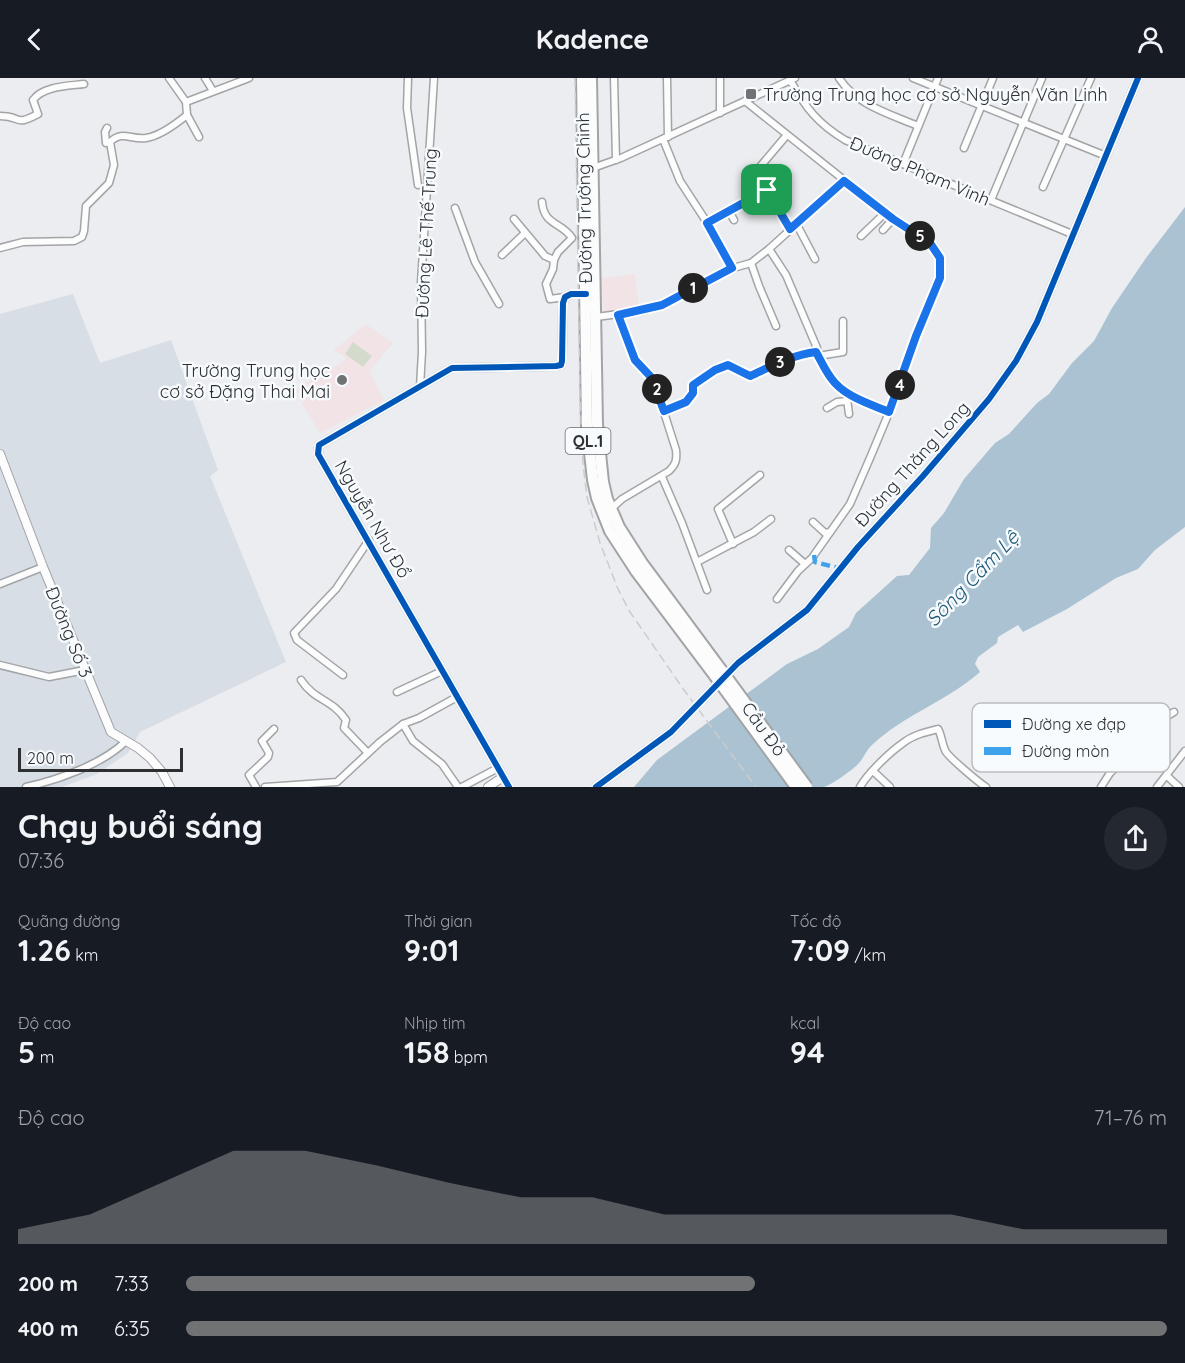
<!DOCTYPE html>
<html lang="vi">
<meta charset="utf-8">
<style>
body{margin:0;font-family:Quicksand,sans-serif;background:#242831;color:#f1f3f6;height:100vh;display:flex;flex-direction:column;font-size:22px;white-space:nowrap}
*{box-sizing:border-box;margin:0}
p{font-size:20px;color:#9ea1a6}
.icon{flex:none;width:33px;height:33px;fill:none;stroke:currentColor;stroke-width:2;stroke-linecap:round;stroke-linejoin:round}
.map{position:relative;height:709px;overflow:hidden}
.sheet{display:flex;flex-direction:column;background:#171b24;flex:1}
.sheet>*{flex:none}
.scale{position:absolute;left:18px;bottom:15px;width:165px;box-sizing:border-box;padding-left:6px;border:3px solid #2e2f31;border-top:0;font-size:16px;line-height:21px;white-space:nowrap;color:#2e2f31;-webkit-text-stroke:4px #f7fbfe;paint-order:stroke}
.pin{position:absolute;display:grid;place-items:center;width:51px;height:51px;color:#fff;margin:-26px;border-radius:12px;box-shadow:0 3px 9px #0006}
.km{position:absolute;width:30px;height:30px;margin:-15px;border-radius:50%;background:#222;color:#fff;font-size:16px;line-height:30px;text-align:center}
.round{display:grid;place-items:center;flex:none;width:63px;height:63px;border-radius:32px;background:#242831}
.headline{display:flex;align-items:center;justify-content:space-between;height:102px;padding:0 18px}
h1{font-size:33px;font-weight:800;line-height:45px}
.figures{display:grid;grid-template-columns:repeat(3,1fr);gap:9px;height:102px;padding:6px 18px}
.figures div{display:grid;align-content:center}
.figures b{font-size:30px;font-weight:800}
.figures small{font-size:16px;font-weight:400}
.figures p{font-size:16px}
.chart{height:168px;padding:12px 18px}
.chart p{display:flex;justify-content:space-between}
.chart svg{width:100%;height:108px;margin-top:6px;fill:#707274;opacity:.7}
ul{padding:0 18px;list-style:none;font-size:20px}
li{display:grid;grid-template-columns:96px 72px 1fr;align-items:center;height:45px}
li i{height:15px;border-radius:8px;background:#707274}
header{display:flex;justify-content:space-between;align-items:center;height:78px;padding:0 18px;background:#171b24;font-size:27px;font-weight:800}
.map>svg:first-child{display:block}
.built{fill:#d8dee5}
.education{fill:#f1e3e6}
.green{fill:#d4dbcd}
.water{fill:#aac2d2}
.lines{fill:none;stroke-linecap:round;stroke-linejoin:round}
.minor-casing{stroke:#a2a4a6;stroke-width:9}
.tertiary-casing{stroke:#a2a4a6;stroke-width:10}
.trunk-casing{stroke:#a2a4a6;stroke-width:14}
.minor{stroke:#fcfcfd;stroke-width:6}
.tertiary{stroke:#fcfcfd;stroke-width:8}
.trunk{stroke:#fcfcfd;stroke-width:10}
.rail{stroke:#ccc;stroke-width:1.5;stroke-dasharray:9 4.5;stroke-linecap:butt}
.trunk-bridge-casing{stroke:#a2a4a6;stroke-width:14;stroke-linecap:butt}
.trunk-bridge{stroke:#fcfcfd;stroke-width:10}
.quiet{stroke:#3ea3eb;stroke-width:4.5;stroke-dasharray:9 4.5;stroke-linecap:butt}
.cycleway-casing{stroke:#f7fbfe;stroke-width:10}
.cycleway{stroke:#0057b8;stroke-width:6}
.route-casing{stroke:#fff;stroke-width:12}
.route{stroke:#1a73e8;stroke-width:8}
.poi-dot{fill:#707274;stroke:#f7fbfe;stroke-width:2}
.labels{text-anchor:middle;dominant-baseline:central;stroke-width:5;stroke-linejoin:round;paint-order:stroke}
.shield{fill:#f7fbfe;stroke:#6a6c6e;stroke-width:1.5}
.shield-label{font-size:16px;font-weight:bold;fill:#2e2f31}
.poi-label{font-size:18px;fill:#2e2f31;stroke:#f7fbfe;text-anchor:start}
.street-label{font-size:18px;fill:#2e2f31;stroke:#f7fbfe}
.water-label{font-size:20px;font-style:italic;fill:#1c5876;stroke:#f7fbfe}
.key{fill:#f7fbfe;stroke:#bbbec0;stroke-width:1.5}
.key-label{font-size:16px;fill:#2e2f31}
</style>
<header><svg class="icon" aria-label="back" viewBox="0 0 24 24"><path d="M15 5l-7 7 7 7"/></svg>Kadence<svg class="icon" aria-label="person" viewBox="0 0 24 24"><circle cx="12" cy="8" r="4"/><path d="M4 21q1-7 8-7t8 7"/></svg></header>
<div class="map">
<svg width="1185" height="709" viewBox="0 0 1185 709">
<rect width="100%" height="100%" fill="#ebedf0"/>
<path class="built" d="M73,216L100,285L171,262L218,392L210,398L286,584L140,654L128,675L97,696L62,709H0V236Z"/>
<g class="education">
<path d="M635,196L639,231L604,234L600,200Z"/>
<path d="M366,246L393,265L369,293L384,322L320,355L294,312L347,281L334,272Z"/>
</g>
<path class="green" d="M353,264L372,278L363,289L345,276Z"/>
<path class="water" d="M1185,129V449L1155,472L1138,491L1116,500L1067,531L1023,554L1018,547L998,559L997,565L978,579L975,586L980,594C947,623 904,637 872,667C866,672 864,680 858,686C851,693 833,706 824,709H634L657,682L787,586L818,571L849,549L856,535L897,498L909,497L930,470L931,450L944,435L964,401L995,365L1009,356L1037,325L1049,316L1072,285L1094,263L1112,230L1146,180Z"/>
<g class="lines">
<defs>
<g id="minor">
<path d="M169,0L186,24"/>
<path d="M205,0L213,13"/>
<path d="M408,0L407,30L418,107"/>
<path d="M614,0L616,82"/>
<path d="M667,0L668,59"/>
<path d="M720,0V35"/>
<path d="M839,0C856,27 890,36 918,48"/>
<path d="M913,0L1106,78"/>
<path d="M790,2C806,30 817,45 845,62L1072,156"/>
<path d="M745,23L893,141L930,165L941,180L940,200L916,258L898,313L870,380L850,426L814,477"/>
<path d="M0,38C23,38 13,49 38,36L33,22C43,8 68,8 84,6"/>
<path d="M786,58L759,90L758,94L790,151"/>
<path d="M199,59L187,37L186,24L249,0"/>
<path d="M663,61L680,103L706,143L732,190"/>
<path d="M106,65L105,54L107,50"/>
<path d="M964,70L993,0"/>
<path d="M903,86L938,0"/>
<path d="M590,91L621,80L795,0"/>
<path d="M1043,109L1091,0"/>
<path d="M991,122L1042,0"/>
<path d="M542,124C544,148 562,144 572,160L558,174L554,182L553,191L546,206L550,221L565,219"/>
<path d="M455,130L475,184L499,226"/>
<path d="M729,133L767,112"/>
<path d="M514,141L545,178L554,182"/>
<path d="M707,145L729,133L734,142"/>
<path d="M796,145L815,181"/>
<path d="M883,152L893,141"/>
<path d="M861,158L885,135"/>
<path d="M0,170L23,164L74,163L82,159L84,153L86,128L109,105L114,87L110,64C123,52 130,62 146,60C160,58 176,46 187,37"/>
<path d="M769,171L786,197L817,270L816,274L831,300L838,307L850,316L889,334"/>
<path d="M502,177L525,155"/>
<path d="M751,185L759,208L776,248"/>
<path d="M596,239L642,233L662,227L726,192L751,185L769,171L844,103"/>
<path d="M818,278L843,274V243"/>
<path d="M420,309L422,274L421,205L434,0"/>
<path d="M847,321L849,336"/>
<path d="M827,330L837,324L847,323"/>
<path d="M665,333L686,324L693,316V307L715,292L728,287L750,298C771,288 792,277 816,274"/>
<path d="M662,399L682,445L707,512"/>
<path d="M611,431L622,421L669,393C676,386 677,382 676,372L655,306L651,299L635,282L618,237"/>
<path d="M813,444L825,455L830,454"/>
<path d="M733,466L718,431L760,397"/>
<path d="M789,472L805,486"/>
<path d="M697,484L754,454L771,441"/>
<path d="M0,506L43,489"/>
<path d="M777,521L798,493L813,479"/>
<path d="M0,587L49,599L85,592"/>
<path d="M343,597L297,562L294,555L336,511L369,462"/>
<path d="M301,602C315,623 332,621 346,642L344,650L368,675"/>
<path d="M397,614L442,593"/>
<path d="M403,646L413,663L442,686L458,709"/>
<path d="M873,693L890,709"/>
<path d="M1167,698L1179,709"/>
<path d="M26,709C58,702 103,686 126,663"/>
<path d="M256,709L249,697L268,679L269,675L262,663L274,651"/>
<path d="M265,709L337,704L380,664L403,646L419,640L457,619"/>
<path d="M462,709L498,690"/>
<path d="M860,709C868,695 890,674 903,665C913,657 926,654 938,651C942,658 942,667 946,674C951,681 978,704 986,709"/>
<path d="M1101,709L1110,695L1146,661L1158,644L1174,634"/>
<path d="M1157,709L1185,673"/>
</g>
<g id="tertiary">
<path d="M0,376L43,489L111,654L138,670L150,680L162,694L170,709"/>
<path d="M488,709L503,699"/>
<path d="M509,709L318,376L319,367L452,290L556,288L561,287L562,283L563,225L565,219L571,216H586"/>
<path d="M596,709L671,654L738,585L807,532L858,469L923,398L989,321L1016,283L1037,244L1138,0"/>
</g>
<g id="trunk">
<path d="M582,0L587,348L593,402L597,420L610,453L636,493L715,598"/>
<path d="M591,0L597,346L603,404L607,421L619,449L642,485L722,593"/>
</g>
</defs>
<use href="#minor" class="minor-casing"/>
<use href="#tertiary" class="tertiary-casing"/>
<use href="#trunk" class="trunk-casing"/>
<use href="#minor" class="minor"/>
<use href="#tertiary" class="tertiary"/>
<use href="#trunk" class="trunk"/>
<path class="rail" d="M575,0L580,316L583,386L587,419L600,465L618,511L630,534L684,612L756,709"/>
<defs>
<g id="trunk-bridge">
<path d="M722,593L807,709"/>
<path d="M715,598L796,709"/>
</g>
</defs>
<use href="#trunk-bridge" class="trunk-bridge-casing"/>
<use href="#trunk-bridge" class="trunk-bridge"/>
<path class="quiet" d="M814,477L815,484L842,491"/>
<defs>
<g id="cycleway">
<path d="M509,709L318,376L319,367L452,290L556,288L561,287L562,283L563,225L565,219L571,216H586"/>
<path d="M596,709L671,654L738,585L807,532L858,469L923,398L989,321L1016,283L1037,244L1138,0"/>
</g>
</defs>
<use href="#cycleway" class="cycleway-casing"/>
<use href="#cycleway" class="cycleway"/>
</g>
<g class="lines">
<defs>
<path id="route" d="M844,103L893,141L930,165L940,180V200L916,258L889,334C870,326 843,318 831,300C825,292 821,283 816,274C792,277 772,288 750,298L728,287L715,292L693,307V315L686,324L664,333L651,299L635,282L618,237L662,227L732,190L707,145L767,112L790,151Z"/>
</defs>
<use href="#route" class="route-casing"/>
<use href="#route" class="route"/>
</g>
<g class="poi-dot">
<rect x="745" y="10" width="12" height="12" rx="3"/>
<circle cx="342" cy="302" r="6"/>
</g>
<g class="labels">
<rect class="shield" x="565.5" y="350" width="45" height="26" rx="4.5"/>
<g class="shield-label">
<text x="588" y="363">QL.1</text>
</g>
<g class="poi-label">
<text x="763" y="16">Trường Trung học cơ sở Nguyễn Văn Linh</text>
<text x="330" y="292" text-anchor="end">Trường Trung học<tspan x="330" dy="21">cơ sở Đặng Thai Mai</tspan></text>
</g>
<g class="street-label">
<text transform="translate(920 93) rotate(23)">Đường Phạm Vinh</text>
<text transform="translate(584 120) rotate(-91)">Đường Trường Chinh</text>
<text transform="translate(426 155) rotate(-87)">Đường Lê Thế Trung</text>
<text transform="translate(912 386) rotate(-48)">Đường Thăng Long</text>
<text transform="translate(373 441) rotate(60)">Nguyễn Như Đổ</text>
<text transform="translate(69 554) rotate(68)">Đường Số 3</text>
<text transform="translate(764 651) rotate(54)">Cầu Đỏ</text>
</g>
<g class="water-label">
<text transform="translate(972 500) rotate(-46)">Sông Cẩm Lệ</text>
</g>
</g>
<rect x="972" y="625" width="198" height="69" rx="9" class="key"/>
<rect x="984" y="642" width="27" height="8" fill="#0057b8"/>
<rect x="984" y="669" width="27" height="8" fill="#3ea3eb"/>
<g class="key-label">
<text x="1022" y="652">Đường xe đạp</text>
<text x="1022" y="679">Đường mòn</text>
</g>
</svg>
<div class="scale">200 m</div>
<div class="pin" style="left:767px;top:112px;background:#1e9e55"><svg class="icon" aria-label="arrive" viewBox="0 0 24 24"><path d="M6 21V4h12l-3 4 3 4H6"/></svg></div>
<b class="km" style="left:693px;top:210px">1</b>
<b class="km" style="left:657px;top:311px">2</b>
<b class="km" style="left:780px;top:284px">3</b>
<b class="km" style="left:900px;top:307px">4</b>
<b class="km" style="left:920px;top:158px">5</b>
</div>
<section class="sheet">
<div class="headline"><div><h1>Chạy buổi sáng</h1><p>07:36</p></div><a class="round"><svg class="icon" aria-label="share" viewBox="0 0 24 24"><path d="M12 15V3M7 8l5-5 5 5M5 13v7h14v-7"/></svg></a></div>
<div class="figures">
<div><p>Quãng đường</p><b>1.26<small> km</small></b></div>
<div><p>Thời gian</p><b>9:01</b></div>
<div><p>Tốc độ</p><b>7:09<small> /km</small></b></div>
</div>
<div class="figures">
<div><p>Độ cao</p><b>5<small> m</small></b></div>
<div><p>Nhịp tim</p><b>158<small> bpm</small></b></div>
<div><p>kcal</p><b>94</b></div>
</div>
<div class="chart"><p><span>Độ cao</span>71–76 m</p>
<svg viewBox="0 0 160 44" preserveAspectRatio="none"><path d="M0 44V38L10 32L20 19L30 6L40 6L50 12L60 19L70 25L80 25L90 32L100 32L110 32L120 32L130 32L140 38L150 38L160 38V44z"/></svg>
</div>
<ul>
<li><b>200 m</b>7:33<i style="width:58%"></i></li>
<li><b>400 m</b>6:35<i style="width:100%"></i></li>
</ul>
</section>
